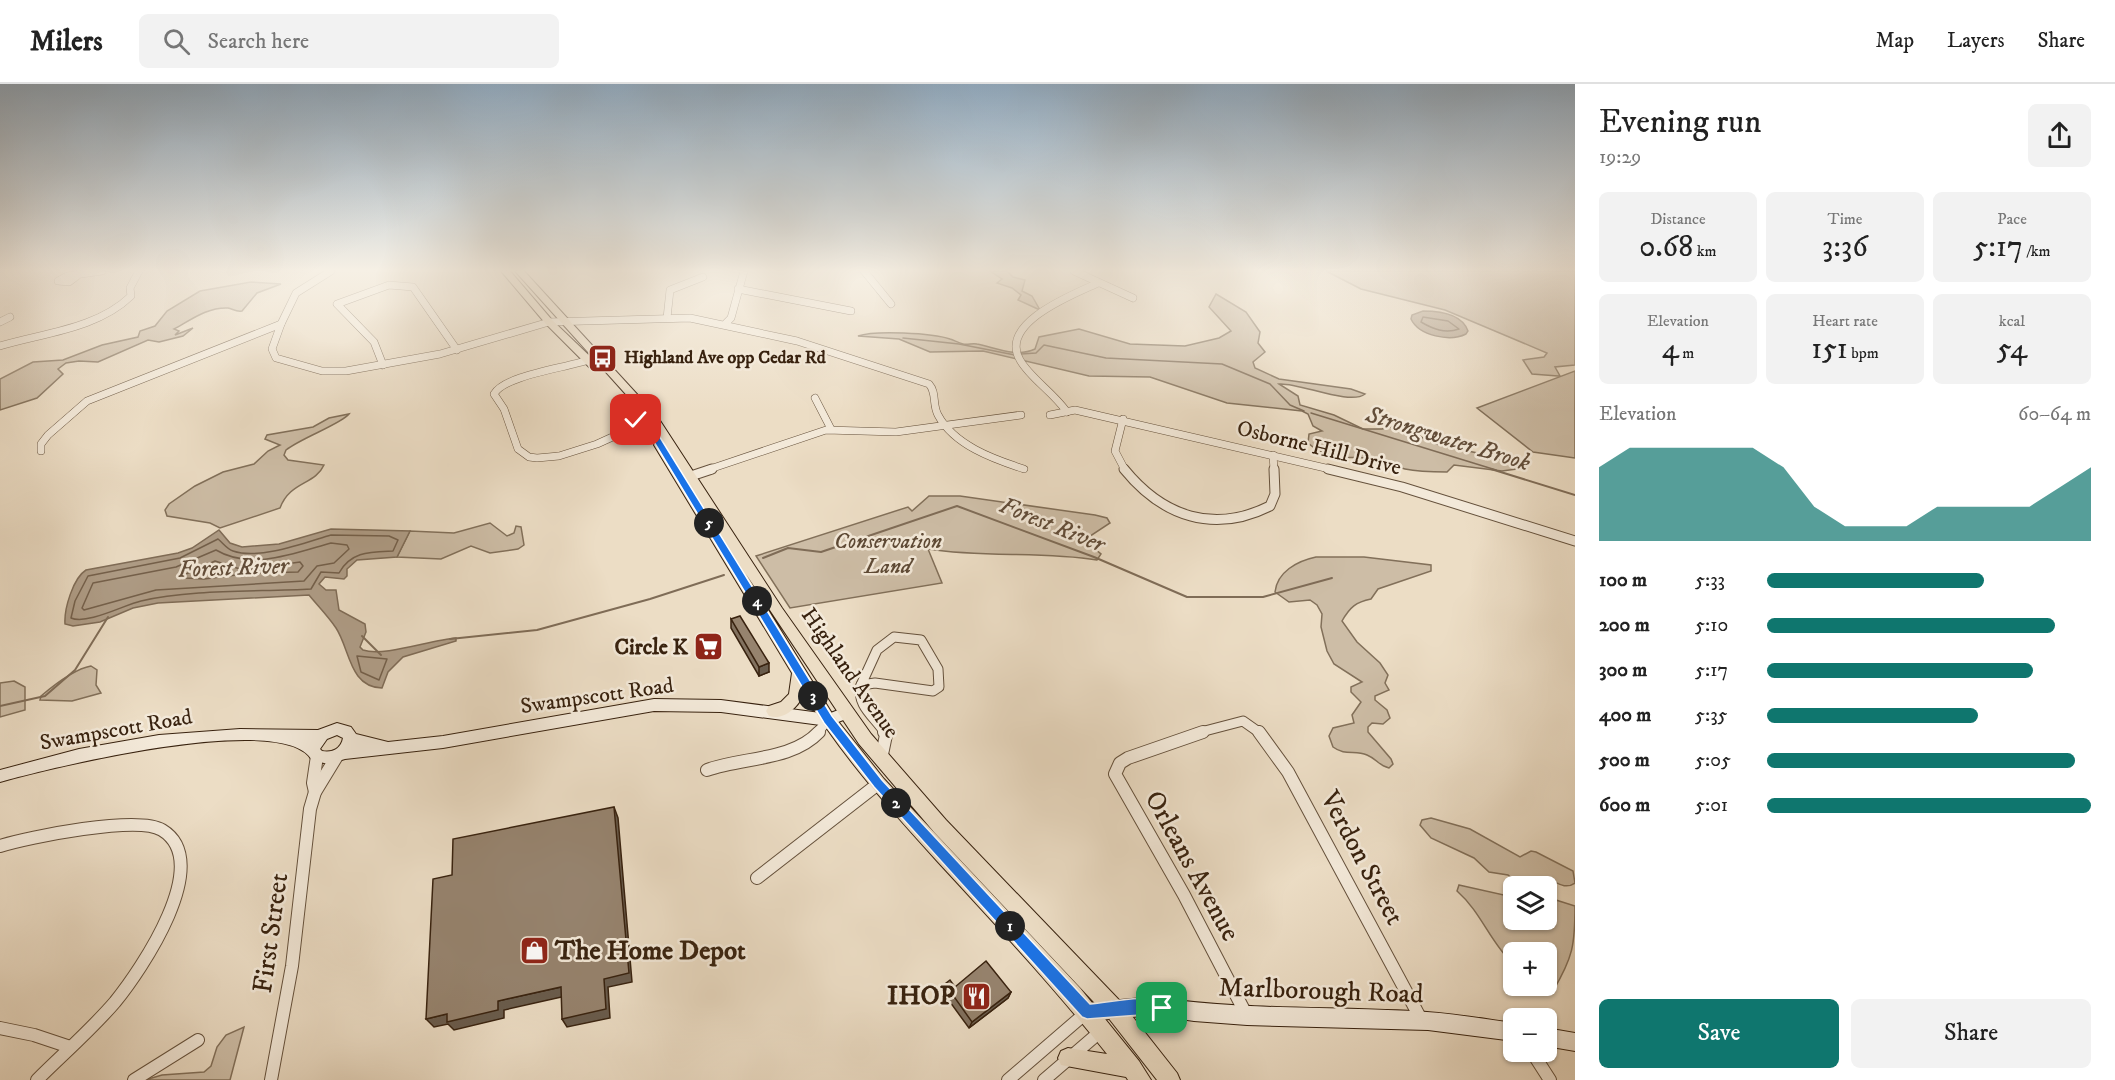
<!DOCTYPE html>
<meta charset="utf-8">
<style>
body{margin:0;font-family:"IM FELL DW Pica",serif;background:#f2f2f2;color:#222;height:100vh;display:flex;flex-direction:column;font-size:22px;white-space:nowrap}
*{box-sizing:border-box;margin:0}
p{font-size:20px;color:#767676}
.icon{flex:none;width:33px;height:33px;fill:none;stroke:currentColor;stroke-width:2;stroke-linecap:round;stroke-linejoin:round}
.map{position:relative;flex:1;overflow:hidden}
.sheet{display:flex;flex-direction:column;background:#fff;width:540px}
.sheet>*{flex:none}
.controls{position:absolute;left:1503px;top:792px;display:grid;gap:12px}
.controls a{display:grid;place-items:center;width:54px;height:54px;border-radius:9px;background:#fff;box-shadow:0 2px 4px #0004;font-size:30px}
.pin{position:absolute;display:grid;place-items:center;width:51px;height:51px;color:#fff;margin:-26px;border-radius:12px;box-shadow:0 3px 9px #0006}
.km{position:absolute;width:30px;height:30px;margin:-15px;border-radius:50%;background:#222;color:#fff;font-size:16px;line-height:30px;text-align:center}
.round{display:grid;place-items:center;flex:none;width:63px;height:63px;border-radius:9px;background:#f2f2f2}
.summary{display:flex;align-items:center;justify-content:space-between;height:102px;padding:0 24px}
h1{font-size:33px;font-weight:600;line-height:45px}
.figures{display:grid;grid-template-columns:repeat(3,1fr);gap:9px;height:102px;padding:6px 24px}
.figures div{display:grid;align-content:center;border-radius:9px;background:#f2f2f2;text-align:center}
.figures b{font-size:30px;font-weight:600}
.figures small{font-size:16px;font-weight:400}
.figures p{font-size:16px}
.chart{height:168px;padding:12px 24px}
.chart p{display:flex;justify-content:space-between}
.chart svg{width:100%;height:108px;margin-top:6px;fill:#0f766e;opacity:.7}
.action{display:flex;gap:12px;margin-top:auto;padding:12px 24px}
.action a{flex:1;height:69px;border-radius:9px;background:#0f766e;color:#fff;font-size:24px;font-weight:600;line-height:69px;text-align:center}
.action a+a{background:#f2f2f2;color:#222}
ul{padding:0 24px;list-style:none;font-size:20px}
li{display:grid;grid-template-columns:96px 72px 1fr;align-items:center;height:45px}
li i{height:15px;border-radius:8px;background:#0f766e}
header{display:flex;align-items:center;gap:36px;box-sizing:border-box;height:84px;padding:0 30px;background:#fff;border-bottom:2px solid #e0e0e0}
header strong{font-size:28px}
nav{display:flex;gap:33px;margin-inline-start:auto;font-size:21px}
.search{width:420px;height:54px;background:#f2f2f2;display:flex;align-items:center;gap:15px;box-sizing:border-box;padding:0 21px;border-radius:9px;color:#767676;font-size:22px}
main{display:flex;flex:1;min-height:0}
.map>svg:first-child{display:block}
.green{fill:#cdbda6;stroke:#82705a;stroke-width:1.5}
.water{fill:#af9d87;stroke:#7f6c57;stroke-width:1.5}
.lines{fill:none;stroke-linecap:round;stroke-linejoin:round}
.shore{stroke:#74604b;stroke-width:1.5}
.stream-far1{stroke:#7f6c57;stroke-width:1.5}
.stream{stroke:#7f6c57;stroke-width:2}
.street-far2-casing{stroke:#65513c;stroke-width:8}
.street-far1-casing{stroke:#65513c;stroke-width:11}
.street-casing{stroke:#65513c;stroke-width:14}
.secondary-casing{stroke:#38220f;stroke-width:2}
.primary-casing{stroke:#38220f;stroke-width:2}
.street-far2{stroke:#f3e9d9;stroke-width:7}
.street-far1{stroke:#f3e9d9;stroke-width:9}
.street{stroke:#f3e9d9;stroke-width:12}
.secondary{fill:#f3e9d9;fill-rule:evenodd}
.primary{fill:#ecddc5;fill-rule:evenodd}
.wall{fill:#81715f;stroke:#38220f;stroke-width:1.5}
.shaded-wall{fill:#695c4d;stroke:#38220f;stroke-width:1.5}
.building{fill:#96836e;stroke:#38220f;stroke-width:1.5}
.route{fill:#1a73e8;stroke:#fff;stroke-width:1.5}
.labels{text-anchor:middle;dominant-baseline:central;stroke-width:5;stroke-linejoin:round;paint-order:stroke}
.far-poi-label{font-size:18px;font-weight:bold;fill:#38220f;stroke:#f3e9d9;text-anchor:start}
.street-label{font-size:22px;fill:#38220f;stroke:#f3e9d9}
.park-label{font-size:22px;font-style:italic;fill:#5d4935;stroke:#f3e9d9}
.poi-label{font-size:22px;font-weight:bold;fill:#38220f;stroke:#f3e9d9;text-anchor:end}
.water-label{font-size:24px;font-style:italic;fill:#624d39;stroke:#f3e9d9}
.near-street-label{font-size:27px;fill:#38220f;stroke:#f3e9d9}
.near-poi-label{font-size:27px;font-weight:bold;fill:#38220f;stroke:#f3e9d9;text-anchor:start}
</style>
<header>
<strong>Milers</strong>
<div class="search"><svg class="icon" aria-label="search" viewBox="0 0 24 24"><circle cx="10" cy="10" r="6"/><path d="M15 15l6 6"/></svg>Search here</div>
<nav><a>Map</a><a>Layers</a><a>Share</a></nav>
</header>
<main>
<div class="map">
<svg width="1575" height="996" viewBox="0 0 1575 996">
<rect width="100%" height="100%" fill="#ecddc5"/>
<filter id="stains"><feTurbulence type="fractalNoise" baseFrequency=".00333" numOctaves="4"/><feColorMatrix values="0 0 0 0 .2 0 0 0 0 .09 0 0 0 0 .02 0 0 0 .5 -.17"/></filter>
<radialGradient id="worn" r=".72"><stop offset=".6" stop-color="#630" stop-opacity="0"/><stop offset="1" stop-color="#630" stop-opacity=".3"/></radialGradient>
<g class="green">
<path d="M990,187H1007L1013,193L1025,196L1022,207L1032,212L1040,226L1018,216L1021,211L1012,204L997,199L1002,195Z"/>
<path d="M1326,187H1575V281L1555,283L1560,292H1558L1532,290L1523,276L1544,273L1547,269L1445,226L1361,205Z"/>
<path d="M251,198L281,200L257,209L242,227C236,228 233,225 228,224C207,223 191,236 174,245L179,247L175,251L193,244L183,252L159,258L148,256L98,278L79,277L66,279L58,285L63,290L37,314L0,326V295L33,278L63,276L102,261L138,253L140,247L155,242L167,227L200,207Z"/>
<path d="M1216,210L1246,228L1260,248L1258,259L1265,268L1253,278L1255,284L1279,295L1351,305L1365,310C1350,322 1298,298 1279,300L1298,312L1300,321L1334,331L1363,345H1382L1406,339C1431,374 1485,359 1517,385L1502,387L1454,381L1447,388C1433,388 1419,388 1405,385C1396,383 1388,377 1379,375C1353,371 1330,379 1308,359L1309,350L1322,347L1313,342L1308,330L1302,327L1227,319L1150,293L1089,292L983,267L930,268L899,255L858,252C875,246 932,249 950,255C954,256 958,259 963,260C968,261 972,259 977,260C994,263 1016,274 1035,265L1039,253L1079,245L1130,260L1185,262L1219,254L1231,247L1209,223Z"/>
<path d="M1575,287V374L1533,368L1477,324Z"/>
<path d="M349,330C341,340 301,354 286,366L284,371L288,376L324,381C315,401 290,397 280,424L220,444L210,439L167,432L165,426L169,420L195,402L223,388L254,380L268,367L280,361L265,355L267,351L313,343L329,334Z"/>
<path d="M929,412H960L1095,431L1107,434L1110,439L1084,456L1101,470L1097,476C1041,467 984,474 928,465L942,499L790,524L756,472L908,423L912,427Z"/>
<path d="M490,439L507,452L514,449L516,442L521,443L524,461L518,465L490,469L471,462L441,475L397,473L410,447L454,449Z"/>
<path d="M1316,473H1364L1431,481V487L1378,505L1371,515C1356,518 1350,523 1342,537L1357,558L1380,579L1388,591L1385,599L1389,606L1375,612V616L1387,626L1390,634L1383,640L1372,639L1368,643V648L1391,675L1393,680L1389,684C1379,682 1377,675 1367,671C1355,666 1345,672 1333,663L1329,652L1333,644L1354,639L1352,631L1361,618L1351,608V603L1362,598L1334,580L1327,567L1321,543L1322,530L1317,521L1310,516L1289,518L1275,508C1277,488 1297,477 1316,473Z"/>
<path d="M91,582L97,586L96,601L101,609L72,617L40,616L41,612C54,601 74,585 91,582Z"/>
<path d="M14,597L25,603V626L0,633V599Z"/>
<path d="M1431,734L1470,745L1520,773L1531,767L1536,768L1573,787L1575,799C1562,808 1553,793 1540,793L1543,802H1520L1508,791L1489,788L1474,774L1431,754L1420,741L1422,736Z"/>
<path d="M1459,801L1513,813L1514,836H1546L1547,808L1556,816L1575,822C1575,861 1573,873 1553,907L1548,908L1537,902H1546V868H1514L1513,880C1490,858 1481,828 1457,807Z"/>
<path d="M244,943L230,996H145L162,991L204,988L211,982L217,963L226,951Z"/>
</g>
<g class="water">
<path d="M1423,227C1439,227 1462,230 1468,247L1466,250C1450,258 1419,252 1411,235L1412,231Z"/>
<path d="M331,445L410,447L397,473L357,476L347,485V492L344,495L325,493L319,500L326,506H336L339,526L365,540L366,548L360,563L363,566C384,573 430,556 456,554V557L403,573L388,588L382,604C349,603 350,565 336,544C328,532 317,521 309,511L158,519L133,524L100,538L73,542L65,540C64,525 73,494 86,486L178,469L192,464L219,446L230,459L242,463L279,460Z"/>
</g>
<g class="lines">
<g class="shore">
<path d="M1423,233L1448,237L1459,245C1445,250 1433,245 1421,238Z"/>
<path d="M331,451L389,452L398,456L393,467C371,468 351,467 339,489L321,488L311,505C259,508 190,505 141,517C124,521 87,541 71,534L75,517L88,492L180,474L218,455C223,459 227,465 233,467C260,476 304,459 331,451Z"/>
<path d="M331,459L347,461L349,465L334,479L317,482L304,497L156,506L84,526L82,524L93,499L176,483L216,466C251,487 295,469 331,459Z"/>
<path d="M215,477L243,486L244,490L204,495L185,494L186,490Z"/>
<path d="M300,478L303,482L298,488L249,489L251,485Z"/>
<path d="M357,572L387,575L379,596L361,588Z"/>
</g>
<g class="stream-far1">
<path d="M903,254L959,260L1015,271"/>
<path d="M1021,270L1036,269L1044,261L1106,274L1222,280L1270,300L1290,321L1304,327"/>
<path d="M1311,329L1496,386"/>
</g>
<g class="stream">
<path d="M1491,385L1575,411"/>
<path d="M763,474L788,464L821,468L957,422L1094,473L1187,513H1263L1332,494"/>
<path d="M362,552L381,571"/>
<path d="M450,555L537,546L650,515L724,491"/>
<path d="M0,622L45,612L75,586L108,533"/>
</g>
<defs>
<g id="street-far2">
<path d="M864,187L891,220"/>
<path d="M1074,187L1133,214"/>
<path d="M77,192L69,198L58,197L67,192L102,187"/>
<path d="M738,205L851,227"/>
<path d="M667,234L670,206L703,193"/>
<path d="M0,238L10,233"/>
<path d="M726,239L731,234L744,187"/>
<path d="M281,240L272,265L276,274L322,287H346L440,270L549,238L690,234L797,257L929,300C937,309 932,320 938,331C954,361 993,375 1024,385"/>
<path d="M0,262C43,249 97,245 131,212L130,204L139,187"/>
<path d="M588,276C566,284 505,291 494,310L504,325L518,365L529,373L537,374L559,372L597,360L619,350L641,333"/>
<path d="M383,281L374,258L337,220L389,201L413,203L457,266"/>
<path d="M815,314L831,345"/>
<path d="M1067,328C1053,308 1030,294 1020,276C998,239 1074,210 1098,199"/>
<path d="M1050,331L1075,326L1334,386"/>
<path d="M1123,335L1115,367L1125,386"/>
<path d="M625,345L648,342"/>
<path d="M41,367V360L48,351L87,317L281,240L296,209L331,187"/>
<path d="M1273,371L1274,386"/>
<path d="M707,386L826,346L896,348L1021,331"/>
</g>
<g id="street-far1">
<path d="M1124,385C1163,433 1214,450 1270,422L1275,410L1274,385"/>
<path d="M1328,385L1402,403L1575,457"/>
<path d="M691,392L712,385"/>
<path d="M894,553L921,556L938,585L939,603L933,607L875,599L861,601L877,566Z"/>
<path d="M861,601C856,622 875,633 885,649"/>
<path d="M817,649L828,636"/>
<path d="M1197,649L1243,637L1260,649"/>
</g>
<g id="street">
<path d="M1203,648L1128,674L1120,679L1115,690L1184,811L1247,932"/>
<path d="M1259,648L1288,688L1422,937"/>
<path d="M881,675L886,651L884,648"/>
<path d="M707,686C742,673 792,677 819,648"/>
<path d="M315,708L313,699L317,672"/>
<path d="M0,762C29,753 138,731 162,746C215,778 141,886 115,918C91,946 63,970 37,996"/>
<path d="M757,794L878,700"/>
<path d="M0,944L34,951L70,963"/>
<path d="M1532,968L1550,996"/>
<path d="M134,996L198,956"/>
<path d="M271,996L292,882L310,725L315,708L337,672"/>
<path d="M1008,996L1087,928"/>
<path d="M1044,996L1101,947"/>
</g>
<g id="secondary">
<path d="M654,615L721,616L828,630L846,623L851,625L853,629L851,633L828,642L721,628L654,627L443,664L345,675L328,680L312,676C283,626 50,684 0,698V686L79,665L159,651L240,645L318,646L337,639L351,643L356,650L388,658L443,652ZM337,651L343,654C341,665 332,669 322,667L320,665L327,655Z"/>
<path d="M1154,913C1245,927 1336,922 1427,928C1456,930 1485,935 1514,939V957L1428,946L1247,941L1194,937L1154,931L1087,937L1081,934L1078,928L1081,922L1087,919Z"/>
<path d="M1546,944L1575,949V967L1546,962Z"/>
</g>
<g id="primary">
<path d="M501,187H510L552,236L600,282V286H592L546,240Z"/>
<path d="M515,187H524L657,332L782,524L871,650L946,736L1121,918L1177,989L1180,996H1157L1107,932L934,748L859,660L746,490L833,631L884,695L1080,904L1139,977L1151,996H1128L1126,993L1061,981L1058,974L1061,967L1068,964L1107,970C1054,903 996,841 938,778C890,725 842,672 804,610C798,623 784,637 769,632L766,627L769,622L781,618L789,610L792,589L654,361L656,358H663L649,336Z"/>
</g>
</defs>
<use href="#street-far2" class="street-far2-casing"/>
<use href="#street-far1" class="street-far1-casing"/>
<use href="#street" class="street-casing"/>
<use href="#secondary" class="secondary-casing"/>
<use href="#primary" class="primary-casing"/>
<use href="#street-far2" class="street-far2"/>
<use href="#street-far1" class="street-far1"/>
<use href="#street" class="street"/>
<use href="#secondary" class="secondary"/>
<use href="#primary" class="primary"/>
</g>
<g class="wall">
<path d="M731,535L769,588L759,592L731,544Z"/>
<path d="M945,900L955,903L1011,908L1008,914L969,944L942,907Z"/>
</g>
<g class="shaded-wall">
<path d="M769,579V588L759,592V583Z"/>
<path d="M614,723L618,734L632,898L608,903L610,934L567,943L562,935L604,895Z"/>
<path d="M561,903L566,912L504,926V934L454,946L448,940L434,943L426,935L498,917Z"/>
<path d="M1011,908L1008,914L969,944L972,938Z"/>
</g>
<g class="building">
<path d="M740,532L769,579L759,583L731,535Z"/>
<path d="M614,723L629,889L604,895L606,925L562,935L561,903L498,917V926L447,938V930L426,935L433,795L452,791L453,755Z"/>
<path d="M986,877L1011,908L972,938L945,900L950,896L955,903Z"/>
</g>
<linearGradient id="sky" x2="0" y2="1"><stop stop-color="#91abc1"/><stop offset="0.57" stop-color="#f6f0e5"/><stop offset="1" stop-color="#f6f0e5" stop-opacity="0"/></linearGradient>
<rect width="1575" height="327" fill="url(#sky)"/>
<path class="route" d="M638,331H644L653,342L832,632L882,696L1090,920C1113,918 1145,909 1167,919V929L1087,935L1082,933L874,703L824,639L645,343L640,337L632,336Z"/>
<defs>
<symbol id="bus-square" viewBox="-11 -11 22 22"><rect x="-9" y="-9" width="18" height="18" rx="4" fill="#8f2418" stroke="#f3e9d9"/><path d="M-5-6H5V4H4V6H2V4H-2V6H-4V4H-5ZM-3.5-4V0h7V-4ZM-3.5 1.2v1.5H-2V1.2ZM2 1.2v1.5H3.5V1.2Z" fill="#fff"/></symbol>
<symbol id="supermarket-square" viewBox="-11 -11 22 22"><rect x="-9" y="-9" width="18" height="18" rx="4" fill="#8f2418" stroke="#f3e9d9"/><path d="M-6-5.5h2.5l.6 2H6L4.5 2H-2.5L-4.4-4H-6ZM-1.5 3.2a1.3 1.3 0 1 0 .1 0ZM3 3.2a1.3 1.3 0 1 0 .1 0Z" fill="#fff"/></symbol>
<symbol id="shop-square" viewBox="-11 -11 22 22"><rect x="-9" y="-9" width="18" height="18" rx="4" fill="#8f2418" stroke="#f3e9d9"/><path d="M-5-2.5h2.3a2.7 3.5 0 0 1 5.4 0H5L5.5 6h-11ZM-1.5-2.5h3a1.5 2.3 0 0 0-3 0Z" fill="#fff"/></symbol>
<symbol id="restaurant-square" viewBox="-11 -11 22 22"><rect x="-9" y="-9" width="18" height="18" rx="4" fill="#8f2418" stroke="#f3e9d9"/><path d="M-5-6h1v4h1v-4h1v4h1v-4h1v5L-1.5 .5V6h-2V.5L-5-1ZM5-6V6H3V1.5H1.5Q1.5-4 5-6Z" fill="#fff"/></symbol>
</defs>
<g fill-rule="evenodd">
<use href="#bus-square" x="586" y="258" width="33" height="33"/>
<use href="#supermarket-square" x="692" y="546" width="33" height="33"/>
<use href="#shop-square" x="518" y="850" width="33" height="33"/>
<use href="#restaurant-square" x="960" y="896" width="33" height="33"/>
</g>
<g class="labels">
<g class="far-poi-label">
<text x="624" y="274">Highland Ave opp Cedar Rd</text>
</g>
<g class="street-label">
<text transform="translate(1319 364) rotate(14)">Osborne Hill Drive</text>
<text transform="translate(850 589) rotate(55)">Highland Avenue</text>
<text transform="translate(597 612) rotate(-8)">Swampscott Road</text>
<text transform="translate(116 646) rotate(-10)">Swampscott Road</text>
</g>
<g class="park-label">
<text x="888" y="457">Conservation<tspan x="888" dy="25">Land</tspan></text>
</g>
<g class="poi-label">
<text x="688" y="563">Circle K</text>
</g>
<g class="water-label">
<text transform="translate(1448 355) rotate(17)">Strongwater Brook</text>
<text transform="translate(1052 441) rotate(22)">Forest River</text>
<text transform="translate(233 484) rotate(-2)">Forest River</text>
</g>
<g class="near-street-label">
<text transform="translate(1362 774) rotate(62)">Verdon Street</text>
<text transform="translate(1192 782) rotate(61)">Orleans Avenue</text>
<text transform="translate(271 849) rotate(-82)">First Street</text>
<text transform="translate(1321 907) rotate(2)">Marlborough Road</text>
</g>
<g class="near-poi-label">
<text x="555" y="867">The Home Depot</text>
<text x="955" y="912" text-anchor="end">IHOP</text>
</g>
</g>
<rect width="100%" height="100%" filter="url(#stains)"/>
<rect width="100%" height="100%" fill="url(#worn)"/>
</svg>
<div class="controls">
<a><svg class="icon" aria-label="layers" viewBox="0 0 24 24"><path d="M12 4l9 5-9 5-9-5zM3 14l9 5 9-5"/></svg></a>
<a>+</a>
<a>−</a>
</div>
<div class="pin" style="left:1162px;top:924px;background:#1e9e55"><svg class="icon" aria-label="arrive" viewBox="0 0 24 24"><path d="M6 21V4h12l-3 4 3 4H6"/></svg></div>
<div class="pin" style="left:636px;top:336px;background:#d93025"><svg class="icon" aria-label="check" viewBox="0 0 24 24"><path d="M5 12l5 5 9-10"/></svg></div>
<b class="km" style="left:1010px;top:842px">1</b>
<b class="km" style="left:896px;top:719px">2</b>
<b class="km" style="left:813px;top:612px">3</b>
<b class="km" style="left:757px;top:517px">4</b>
<b class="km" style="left:709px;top:439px">5</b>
</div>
<section class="sheet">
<div class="summary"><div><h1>Evening run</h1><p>19:29</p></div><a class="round"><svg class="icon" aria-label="share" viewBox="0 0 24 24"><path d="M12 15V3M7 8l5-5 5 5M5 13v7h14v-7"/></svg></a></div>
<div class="figures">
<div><p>Distance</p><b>0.68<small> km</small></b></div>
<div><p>Time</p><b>3:36</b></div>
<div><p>Pace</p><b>5:17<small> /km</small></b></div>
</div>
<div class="figures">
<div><p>Elevation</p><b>4<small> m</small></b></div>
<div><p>Heart rate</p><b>151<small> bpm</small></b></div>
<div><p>kcal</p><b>54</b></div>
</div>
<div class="chart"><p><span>Elevation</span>60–64 m</p>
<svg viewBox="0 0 160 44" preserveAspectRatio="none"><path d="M0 44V14L10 6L20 6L30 6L40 6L50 6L60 14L70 30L80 38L90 38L100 38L110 30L120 30L130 30L140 30L150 22L160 14V44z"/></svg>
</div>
<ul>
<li><b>100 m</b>5:33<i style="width:67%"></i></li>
<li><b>200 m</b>5:10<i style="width:89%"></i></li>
<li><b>300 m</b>5:17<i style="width:82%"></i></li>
<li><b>400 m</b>5:35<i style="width:65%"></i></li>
<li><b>500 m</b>5:05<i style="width:95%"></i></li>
<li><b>600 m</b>5:01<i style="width:100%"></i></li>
</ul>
<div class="action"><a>Save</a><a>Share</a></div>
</section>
</main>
